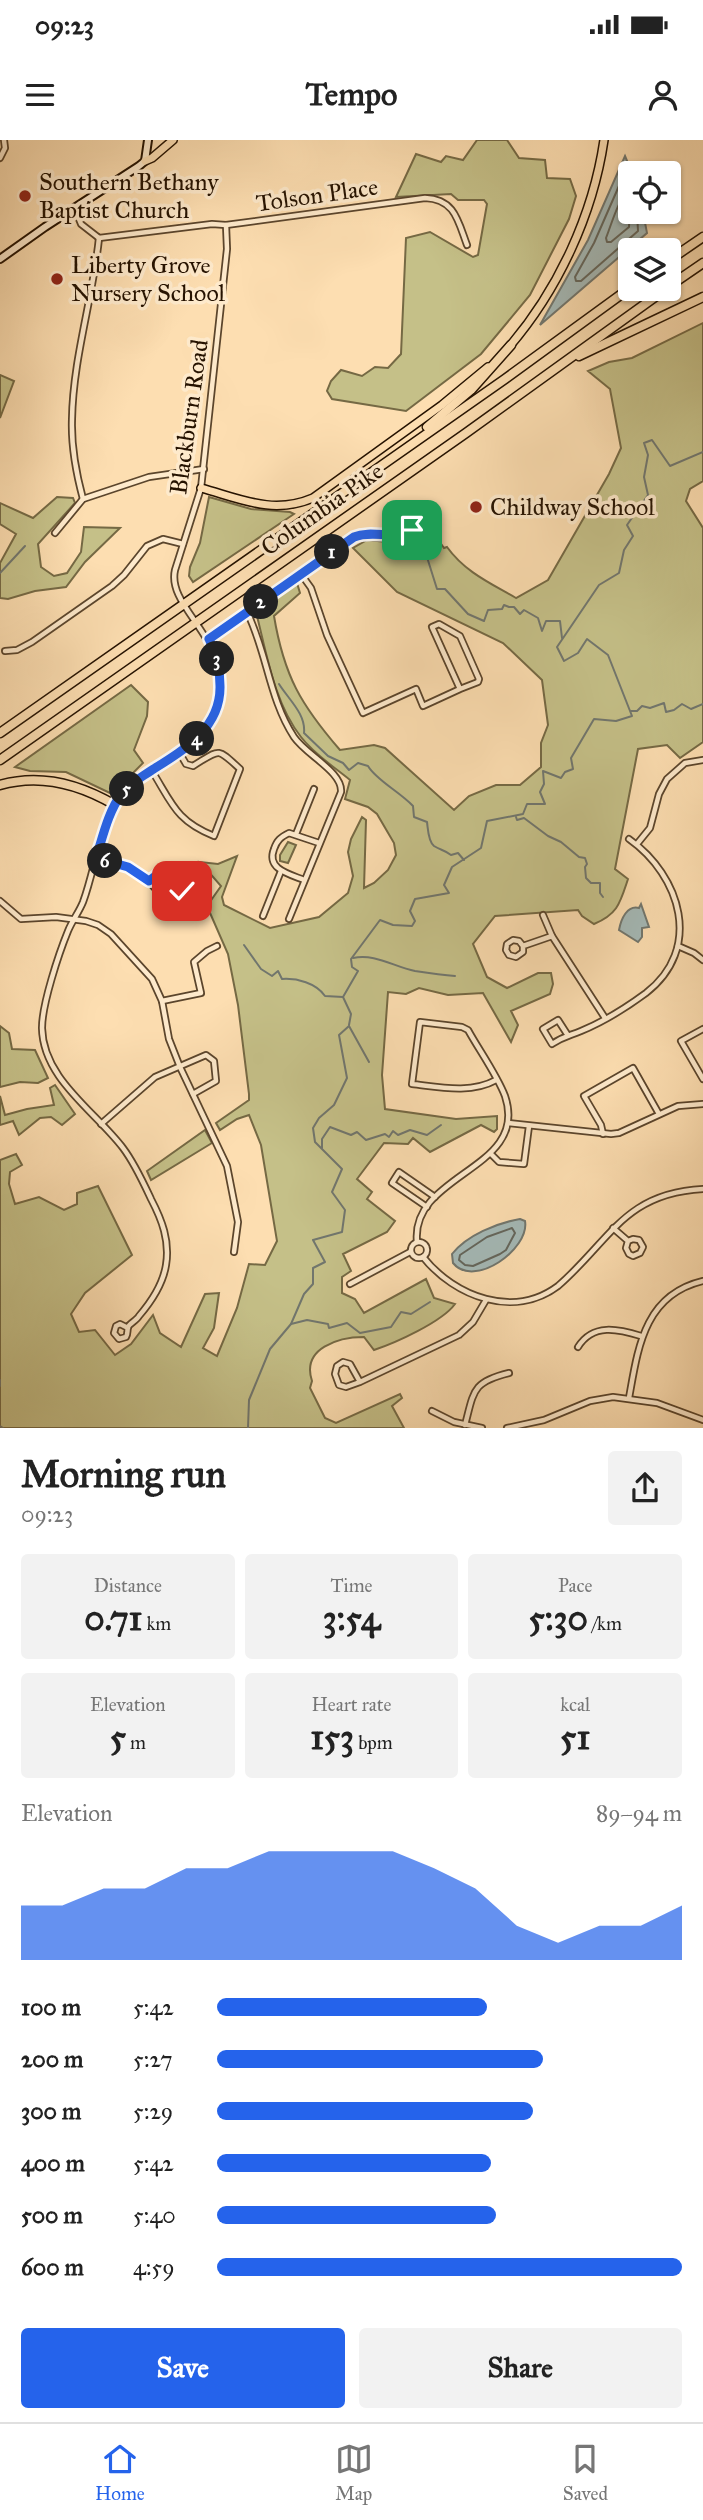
<!DOCTYPE html>
<meta charset="utf-8">
<style>
body{margin:0;font-family:"IM FELL Great Primer",serif;background:#f2f2f2;color:#222;height:100vh;display:flex;flex-direction:column;font-size:26px;white-space:nowrap}
*{box-sizing:border-box;margin:0}
p{font-size:23px;color:#767676}
.icon{flex:none;width:38px;height:38px;fill:none;stroke:currentColor;stroke-width:2;stroke-linecap:round;stroke-linejoin:round}
.map{position:relative;height:1288px;overflow:hidden}
.details{display:flex;flex-direction:column;background:#fff;flex:1}
.details>*{flex:none}
.buttons{position:absolute;left:618px;top:21px;display:grid;gap:14px}
.buttons a{display:grid;place-items:center;width:63px;height:63px;border-radius:7px;background:#fff;box-shadow:0 2px 5px #0004;font-size:35px}
.pin{position:absolute;display:grid;place-items:center;width:60px;height:60px;color:#fff;margin:-30px;border-radius:14px;box-shadow:0 4px 10px #0006}
.km{position:absolute;width:35px;height:35px;margin:-18px;border-radius:50%;background:#222;color:#fff;font-size:19px;line-height:35px;text-align:center}
.round{display:grid;place-items:center;flex:none;width:74px;height:74px;border-radius:7px;background:#f2f2f2}
.head{display:flex;align-items:center;justify-content:space-between;height:119px;padding:0 21px}
h1{font-size:38px;font-weight:700;line-height:52px}
.figures{display:grid;grid-template-columns:repeat(3,1fr);gap:10px;height:119px;padding:7px 21px}
.figures div{display:grid;align-content:center;border-radius:7px;background:#f2f2f2;text-align:center}
.figures b{font-size:35px;font-weight:700}
.figures small{font-size:19px;font-weight:400}
.figures p{font-size:19px}
.chart{height:196px;padding:14px 21px}
.chart p{display:flex;justify-content:space-between}
.chart svg{width:100%;height:126px;margin-top:7px;fill:#2563eb;opacity:.7}
.primary-button{display:flex;gap:14px;margin-top:auto;padding:14px 21px}
.primary-button a{flex:1;height:80px;border-radius:7px;background:#2563eb;color:#fff;font-size:28px;font-weight:700;line-height:80px;text-align:center}
.primary-button a+a{background:#f2f2f2;color:#222}
ul{padding:0 21px;list-style:none;font-size:23px}
li{display:grid;grid-template-columns:112px 84px 1fr;align-items:center;height:52px}
li i{height:18px;border-radius:9px;background:#2563eb}
.status{display:flex;justify-content:space-between;align-items:center;height:49px;padding:0 35px;background:#fff;direction:ltr}
.status svg{height:19px;fill:currentColor}
header{display:flex;justify-content:space-between;align-items:center;height:91px;padding:0 21px;background:#fff;font-size:32px;font-weight:700}
.dock{display:flex;justify-content:space-around;align-items:center;height:98px;border-top:2px solid #e0e0e0;background:#fff;font-size:19px;color:#767676}
.dock a{display:grid;justify-items:center;gap:4px}
.dock .current{color:#2563eb}
.map>svg:first-child{display:block}
.green{fill:#c5c088;stroke:#756944;stroke-width:2}
.water{fill:#a4b9b7;stroke:#71766e;stroke-width:2}
.lines{fill:none;stroke-linecap:round;stroke-linejoin:round}
.shore{stroke:#64665c;stroke-width:2}
.stream{stroke:#71766e;stroke-width:2}
.street-casing{stroke:#5b452c;stroke-width:8}
.secondary-casing{stroke:#251200;stroke-width:10}
.primary-casing{stroke:#251200;stroke-width:10}
.highway-casing{stroke:#251200;stroke-width:11}
.street{stroke:#feeacc;stroke-width:4.5}
.secondary{stroke:#feeacc;stroke-width:6}
.primary{stroke:#fddeb1;stroke-width:7}
.highway{stroke:#fddeb1;stroke-width:8}
.route-casing{stroke:#fff;stroke-width:14}
.route{stroke:#2563eb;stroke-width:9}
.poi-dot{fill:#8f2418;stroke:#feeacc;stroke-width:2.5}
.labels{text-anchor:middle;dominant-baseline:central;stroke-width:7;stroke-linejoin:round;paint-order:stroke}
.poi-label{font-size:24px;fill:#251200;stroke:#feeacc;text-anchor:start}
.street-label{font-size:24px;fill:#251200;stroke:#feeacc}
</style>
<div class="status"><b>09:23</b><svg viewBox="0 0 49 12"><path d="M0 12V9h3v3zM5 12V6h3v6zM10 12V3h3v9zM15 12V0h3v12zM26 1h20v11H26zM47 4h2v5h-2z"/></svg></div>
<header><svg class="icon" aria-label="menu" viewBox="0 0 24 24"><path d="M4 6h16M4 12h16M4 18h16"/></svg>Tempo<svg class="icon" aria-label="person" viewBox="0 0 24 24"><circle cx="12" cy="8" r="4"/><path d="M4 21q1-7 8-7t8 7"/></svg></header>
<div class="map">
<svg width="703" height="1288" viewBox="0 0 703 1288">
<rect width="100%" height="100%" fill="#fddeb1"/>
<filter id="stains"><feTurbulence type="fractalNoise" baseFrequency=".00286" numOctaves="4"/><feColorMatrix values="0 0 0 0 .2 0 0 0 0 .09 0 0 0 0 .02 0 0 0 .5 -.17"/></filter>
<radialGradient id="worn" r=".72"><stop offset=".6" stop-color="#630" stop-opacity="0"/><stop offset="1" stop-color="#630" stop-opacity=".3"/></radialGradient>
<g class="green">
<path d="M477,0H507L519,18L545,20L547,38L570,39L576,56L569,79L530,155L481,214L406,271L332,259L327,251L331,241L341,230L362,236L375,227L388,228L401,214L406,98L430,92L473,117L478,115L487,64L484,60H458L451,54L396,57L416,14L441,22L446,16L463,20Z"/>
<path d="M703,183V341L690,349L686,361L703,388V602L680,618L667,605L638,609L615,729L628,739C620,763 618,774 594,784L582,776L578,770L495,776L473,804L487,837L507,848L538,833H551L553,844L550,854L511,871L518,885L511,902L483,853L448,855L419,848L406,854L388,852L382,935L385,969L456,979L497,976V989L494,992L481,985L430,1012L413,998L408,1004L384,1003L357,1039L372,1052L367,1059L395,1081L387,1092L343,1114L351,1131L342,1137V1153L355,1159L364,1173L426,1139L434,1158L455,1164C442,1182 395,1203 374,1210L364,1197C339,1197 301,1208 312,1241L310,1248L325,1278L336,1283L400,1254L402,1258L392,1266L404,1288H0V1020L16,1014L22,1025L10,1032L9,1044L15,1064L39,1057L64,1070L77,1064V1053L98,1046L132,1115L85,1153L71,1174L79,1192L95,1190L115,1215L131,1204L153,1175L160,1193L181,1207L205,1154L219,1153L214,1188L203,1208L217,1216L237,1168L249,1124L265,1125L277,1101L261,1005L249,975L237,979L220,990L216,983L249,960V954L238,865L228,814L207,766L221,746L200,722L218,724L237,716L222,757L224,765L270,788L319,777L348,753L353,736L348,712L351,699L362,677L366,680L364,748L374,743L388,730L396,715L394,703L377,674L368,667L345,659L350,640C334,627 314,614 301,597C275,564 267,516 257,476L259,470L297,443L300,453L274,476C284,536 301,565 340,610L374,605L385,608L454,670L469,656L496,645H520L541,627V603L548,585L542,540L503,503L397,452L353,408L367,400L408,404L418,398L427,384L444,408L447,407C465,432 490,443 516,458L548,440L609,334L621,308L610,249L588,231L609,222L632,218Z"/>
<path d="M0,235L14,241L0,278Z"/>
<path d="M57,357L73,358L75,363L38,404L41,427L54,436L67,433L81,412L84,387L120,388L85,422L66,447L35,451L8,459L0,458V423L16,394L0,384V363L33,378Z"/>
<path d="M209,357L251,369L290,372L294,374L193,442L189,436L190,427L200,403Z"/>
<path d="M131,545L148,562L147,576L134,610L143,623L112,654L66,632L30,631L15,627Z"/>
<path d="M288,702L296,705L288,723L280,721V715Z"/>
<path d="M0,886L9,893L12,909L35,910L48,938L38,943L20,942L0,947Z"/>
<path d="M55,945L75,974L62,985L51,977L40,978L19,995L13,981L0,985V956L5,975L27,969L54,965L50,948Z"/>
<path d="M205,990L212,1003L151,1040L147,1031Z"/>
</g>
<g class="water">
<path d="M625,16L632,33H630V72H643L647,93L540,185L588,100Z"/>
<path d="M641,764L649,787L642,788V797L638,802L619,790C621,779 627,765 639,768Z"/>
<path d="M520,1079L525,1081C530,1109 474,1149 453,1123L452,1114C467,1095 497,1083 520,1079Z"/>
</g>
<g class="lines">
<g class="shore">
<path d="M630,40L625,37L622,39L594,103L575,137L576,141H581L638,91L637,72"/>
<path d="M630,49C618,59 612,83 606,98L607,102H611L629,87L630,65"/>
<path d="M512,1088L515,1093L506,1110L500,1114L473,1126L465,1125L459,1120L460,1115L487,1097Z"/>
</g>
<g class="stream">
<path d="M422,411L426,414L437,449H445L468,474L484,481L488,470L502,469L504,465L509,467H514L520,474L524,470L538,478L542,491L546,481H560L562,498"/>
<path d="M0,433L25,406"/>
<path d="M279,544C289,560 306,574 304,593L328,616L343,623L349,630L358,623L368,626C376,640 400,652 413,666L414,677L427,682C428,689 428,701 434,706C440,710 445,710 451,715L458,713L464,720"/>
<path d="M631,571H637L642,566L650,568L664,563L666,572L674,570L682,564L691,569L703,564"/>
<path d="M516,677L517,680L524,678L548,696L561,702L579,717L585,718L587,724L585,727L586,738L591,743H600V753L603,757"/>
<path d="M244,805L261,829L272,836L278,831L282,839C297,838 316,843 325,856L343,857L351,874L349,885"/>
<path d="M353,818C375,813 394,827 415,831C428,833 441,835 455,836"/>
<path d="M343,857L358,831L352,827L351,819L380,780L393,785L412,786L415,781L410,771L415,759L449,753L444,745L452,727L481,708L487,681L523,674L527,664H545L540,652L544,644L543,631L561,638L565,632L573,629L571,618L594,579L616,581L632,576L608,515L587,499L578,513L564,521L557,507L599,445L619,433L624,410L633,396L627,385L648,355L644,337L648,315L644,303L652,300L670,326L703,312"/>
<path d="M322,1008V999L330,987L351,995L357,992L366,1000L385,994L389,997L393,991L398,995L410,990L427,995L441,985"/>
<path d="M291,1184L307,1180L328,1184L329,1188L347,1183L360,1193L391,1187L401,1172L411,1174L430,1162"/>
<path d="M0,1240V1246"/>
<path d="M0,1286L3,1288"/>
<path d="M248,1288L249,1260L270,1209L291,1184L304,1154L313,1144V1128L325,1122L313,1100L342,1092L345,1070L332,1052L342,1029L315,1002L313,988L319,978L334,965L347,938L339,895L349,886L369,922"/>
</g>
<defs>
<g id="street">
<path d="M0,18L5,8L4,0"/>
<path d="M75,69L81,84L99,98L212,84L226,85L425,58C455,59 458,81 467,105"/>
<path d="M83,359C76,333 71,306 72,279C73,218 93,158 99,98"/>
<path d="M55,393L83,359L149,337L204,329"/>
<path d="M301,434L311,448L327,495L363,573L416,549L423,566L460,549L432,487L439,484L460,496L479,539L478,542L460,549"/>
<path d="M247,472C267,512 269,559 294,597C306,615 343,632 341,652L289,779"/>
<path d="M209,499L354,397C391,382 397,416 427,370"/>
<path d="M5,511L17,510L32,502L112,446L124,435L147,406L163,399L183,404"/>
<path d="M152,631C172,663 176,681 214,696L240,629C216,607 221,609 193,626L186,624L179,612"/>
<path d="M296,694L314,649"/>
<path d="M637,704L650,688L659,654L667,639L685,623L703,620"/>
<path d="M96,718L136,730L149,742L158,734H166L182,751L169,763L149,742"/>
<path d="M304,740C289,734 266,729 274,709C277,700 281,697 289,693L319,703"/>
<path d="M0,761L21,779L56,777L86,781L98,785L111,794L152,839L162,861L169,899L180,927L227,1026L238,1082L234,1112"/>
<path d="M543,775L552,796L605,878"/>
<path d="M263,776L281,731"/>
<path d="M523,806V812L516,817L509,815L506,810L507,804L513,800L519,801L523,806L552,796"/>
<path d="M678,806L694,813L703,820"/>
<path d="M162,861L201,853L194,822L207,811L217,806"/>
<path d="M703,889L681,901L703,939"/>
<path d="M567,894L558,880L543,889L552,904C564,896 569,896 581,891C603,882 627,867 646,853C703,809 681,736 629,699"/>
<path d="M508,983L611,994L619,993L678,966L703,964"/>
<path d="M101,984L155,937L206,915L214,921L216,941L193,954"/>
<path d="M603,994L601,985L584,956L633,928L659,974"/>
<path d="M491,1014L499,1022L524,1024L529,986"/>
<path d="M427,1067L392,1043L399,1032L435,1057"/>
<path d="M613,1088L628,1101L626,1108L629,1114L633,1116L640,1113L643,1107L639,1100L633,1099L628,1101"/>
<circle cx="419" cy="1110" r="8"/>
<path d="M417,1102C410,1033 530,1030 505,956C497,935 479,910 468,890L462,887L420,882L412,944C439,947 471,954 496,940"/>
<path d="M423,1117C455,1157 514,1179 558,1146C610,1101 624,1053 703,1049"/>
<path d="M350,1144L410,1112"/>
<path d="M128,1188L120,1184L116,1186L114,1193L119,1199L126,1197C128,1194 127,1191 128,1187C129,1184 137,1180 139,1176C151,1162 163,1144 166,1125C170,1101 162,1080 151,1059C143,1042 135,1024 123,1008C95,971 43,939 42,888C42,864 59,813 68,791C72,781 79,772 83,762C96,727 99,684 122,653C130,643 141,637 152,631C177,614 209,597 218,565C236,502 166,469 175,430L201,348L227,109L226,85"/>
<path d="M578,1207C593,1183 618,1189 641,1196"/>
<path d="M360,1242L350,1224L343,1222L337,1226L335,1234L339,1245L346,1247L360,1242L459,1195L473,1182L486,1160"/>
<path d="M629,1258C638,1208 644,1155 703,1141"/>
<path d="M432,1271L454,1282L482,1288"/>
<path d="M465,1285C474,1251 472,1242 509,1233"/>
<path d="M507,1288L544,1280L590,1261L613,1257L657,1263L703,1280"/>
</g>
<path id="secondary" d="M0,119L45,87L139,26L145,21L148,0"/>
<g id="primary">
<path d="M145,21L152,18L173,0"/>
<path d="M509,207C558,150 593,75 604,0"/>
<path d="M201,348C241,359 273,375 313,358L442,265L488,227"/>
</g>
<g id="highway">
<path d="M668,121L703,97"/>
<path d="M668,147L703,123"/>
<path d="M579,216L703,157"/>
<path d="M427,287L471,250L511,205"/>
<path d="M0,593L505,239L630,148"/>
<path d="M0,620L466,293L666,149"/>
<path d="M0,645C41,633 79,644 115,665"/>
</g>
</defs>
<use href="#street" class="street-casing"/>
<use href="#secondary" class="secondary-casing"/>
<use href="#primary" class="primary-casing"/>
<use href="#highway" class="highway-casing"/>
<use href="#street" class="street"/>
<use href="#secondary" class="secondary"/>
<use href="#primary" class="primary"/>
<use href="#highway" class="highway"/>
</g>
<g class="lines">
<defs>
<path id="route" d="M182,751L166,734H158L149,741L128,727L96,718C103,696 108,672 122,653C130,643 142,637 152,630C184,610 221,588 220,546C220,529 217,514 209,499L354,397C373,389 395,401 412,390"/>
</defs>
<use href="#route" class="route-casing"/>
<use href="#route" class="route"/>
</g>
<g class="poi-dot">
<circle cx="25" cy="56" r="7"/>
<circle cx="57" cy="139" r="7"/>
<circle cx="476" cy="367" r="7"/>
</g>
<g class="labels">
<g class="poi-label">
<text x="39" y="42">Southern Bethany<tspan x="39" dy="28">Baptist Church</tspan></text>
<text x="71" y="125">Liberty Grove<tspan x="71" dy="28">Nursery School</tspan></text>
<text x="490" y="367">Childway School</text>
</g>
<g class="street-label">
<text transform="translate(317 55) rotate(-8)">Tolson Place</text>
<text transform="translate(189 277) rotate(-82)">Blackburn Road</text>
<text transform="translate(322 369) rotate(-35)">Columbia Pike</text>
</g>
</g>
<rect width="100%" height="100%" filter="url(#stains)"/>
<rect width="100%" height="100%" fill="url(#worn)"/>
</svg>
<div class="buttons">
<a><svg class="icon" aria-label="locate" viewBox="0 0 24 24"><circle cx="12" cy="12" r="6"/><path d="M12 2v4M12 18v4M2 12h4M18 12h4"/></svg></a>
<a><svg class="icon" aria-label="layers" viewBox="0 0 24 24"><path d="M12 4l9 5-9 5-9-5zM3 14l9 5 9-5"/></svg></a>
</div>
<div class="pin" style="left:412px;top:390px;background:#1e9e55"><svg class="icon" aria-label="arrive" viewBox="0 0 24 24"><path d="M6 21V4h12l-3 4 3 4H6"/></svg></div>
<div class="pin" style="left:182px;top:751px;background:#d93025"><svg class="icon" aria-label="check" viewBox="0 0 24 24"><path d="M5 12l5 5 9-10"/></svg></div>
<b class="km" style="left:332px;top:412px">1</b>
<b class="km" style="left:261px;top:462px">2</b>
<b class="km" style="left:217px;top:519px">3</b>
<b class="km" style="left:197px;top:599px">4</b>
<b class="km" style="left:127px;top:649px">5</b>
<b class="km" style="left:105px;top:721px">6</b>
</div>
<section class="details">
<div class="head"><div><h1>Morning run</h1><p>09:23</p></div><a class="round"><svg class="icon" aria-label="share" viewBox="0 0 24 24"><path d="M12 15V3M7 8l5-5 5 5M5 13v7h14v-7"/></svg></a></div>
<div class="figures">
<div><p>Distance</p><b>0.71<small> km</small></b></div>
<div><p>Time</p><b>3:54</b></div>
<div><p>Pace</p><b>5:30<small> /km</small></b></div>
</div>
<div class="figures">
<div><p>Elevation</p><b>5<small> m</small></b></div>
<div><p>Heart rate</p><b>153<small> bpm</small></b></div>
<div><p>kcal</p><b>51</b></div>
</div>
<div class="chart"><p><span>Elevation</span>89–94 m</p>
<svg viewBox="0 0 160 44" preserveAspectRatio="none"><path d="M0 44V25L10 25L20 19L30 19L40 12L50 12L60 6L70 6L80 6L90 6L100 12L110 19L120 32L130 38L140 32L150 32L160 25V44z"/></svg>
</div>
<ul>
<li><b>100 m</b>5:42<i style="width:58%"></i></li>
<li><b>200 m</b>5:27<i style="width:70%"></i></li>
<li><b>300 m</b>5:29<i style="width:68%"></i></li>
<li><b>400 m</b>5:42<i style="width:59%"></i></li>
<li><b>500 m</b>5:40<i style="width:60%"></i></li>
<li><b>600 m</b>4:59<i style="width:100%"></i></li>
</ul>
<div class="primary-button"><a>Save</a><a>Share</a></div>
</section>
<nav class="dock">
<a class="current"><svg class="icon" aria-label="home" viewBox="0 0 24 24"><path d="M3 11l9-7 9 7M6 9v11h12V9"/></svg>Home</a>
<a><svg class="icon" aria-label="map" viewBox="0 0 24 24"><path d="M3 6l6-2 6 2 6-2v14l-6 2-6-2-6 2zM9 4v14M15 6v14"/></svg>Map</a>
<a><svg class="icon" aria-label="saved" viewBox="0 0 24 24"><path d="M7 4h10v16l-5-4-5 4z"/></svg>Saved</a>
</nav>
